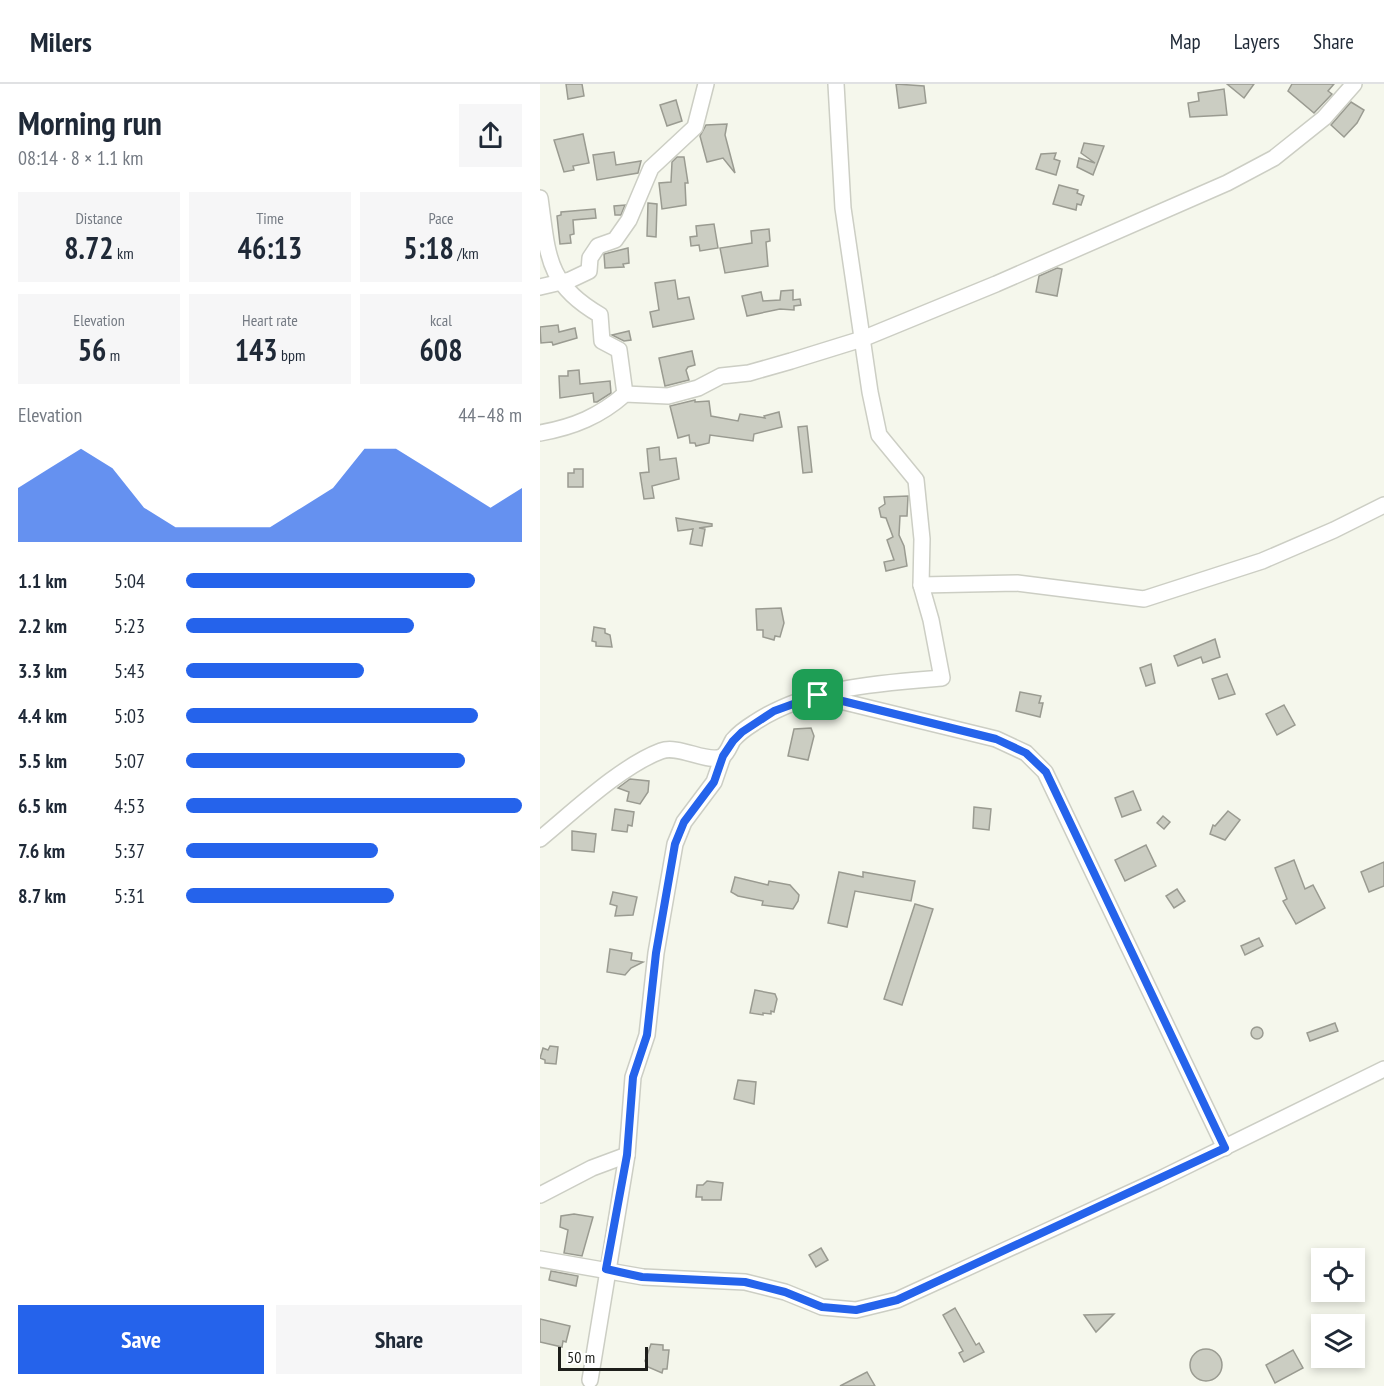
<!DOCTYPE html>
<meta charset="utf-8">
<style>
body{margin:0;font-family:"PT Sans Narrow",sans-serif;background:#f6f6f7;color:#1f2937;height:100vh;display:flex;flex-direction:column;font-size:22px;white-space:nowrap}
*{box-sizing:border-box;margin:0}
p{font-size:20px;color:#747a83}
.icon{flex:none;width:33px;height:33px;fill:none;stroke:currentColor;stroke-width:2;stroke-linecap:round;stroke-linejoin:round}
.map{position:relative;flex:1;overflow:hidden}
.sheet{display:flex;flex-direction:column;background:#fff;width:540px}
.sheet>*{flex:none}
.fabs{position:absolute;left:771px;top:1164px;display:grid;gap:12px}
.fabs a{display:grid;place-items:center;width:54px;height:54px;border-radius:0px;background:#fff;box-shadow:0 3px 9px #0003;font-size:30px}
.scale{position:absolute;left:18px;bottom:15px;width:90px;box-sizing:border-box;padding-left:6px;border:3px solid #1d1e1a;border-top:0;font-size:16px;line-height:21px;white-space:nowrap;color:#1d1e1a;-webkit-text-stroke:4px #fff;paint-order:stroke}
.pin{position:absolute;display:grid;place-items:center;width:51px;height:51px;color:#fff;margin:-26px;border-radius:12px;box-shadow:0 3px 9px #0006}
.round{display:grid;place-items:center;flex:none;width:63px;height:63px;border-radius:0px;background:#f6f6f7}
.head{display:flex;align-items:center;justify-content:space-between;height:102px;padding:0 18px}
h1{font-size:33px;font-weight:600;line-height:45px}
.metrics{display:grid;grid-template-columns:repeat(3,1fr);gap:9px;height:102px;padding:6px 18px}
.metrics div{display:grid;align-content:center;border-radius:0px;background:#f6f6f7;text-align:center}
.metrics b{font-size:30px;font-weight:600}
.metrics small{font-size:16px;font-weight:400}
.metrics p{font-size:16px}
.chart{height:168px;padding:12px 18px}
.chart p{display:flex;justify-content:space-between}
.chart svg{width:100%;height:108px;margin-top:6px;fill:#2563eb;opacity:.7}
.action{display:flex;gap:12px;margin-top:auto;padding:12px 18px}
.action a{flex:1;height:69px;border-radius:0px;background:#2563eb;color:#fff;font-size:24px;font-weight:600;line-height:69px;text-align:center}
.action a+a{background:#f6f6f7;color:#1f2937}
ul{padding:0 18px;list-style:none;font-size:20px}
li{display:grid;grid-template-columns:96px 72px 1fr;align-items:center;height:45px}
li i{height:15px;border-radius:8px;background:#2563eb}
header{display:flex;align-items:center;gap:36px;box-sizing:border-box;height:84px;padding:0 30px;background:#fff;border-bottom:2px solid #e0e1e3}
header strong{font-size:28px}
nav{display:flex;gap:33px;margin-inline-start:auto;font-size:21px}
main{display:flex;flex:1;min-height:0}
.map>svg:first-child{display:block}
.building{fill:#cbcdc2;stroke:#9a9b91;stroke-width:1.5}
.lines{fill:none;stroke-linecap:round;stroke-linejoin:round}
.minor-casing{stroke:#cccec4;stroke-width:18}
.minor{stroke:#fff;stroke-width:15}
.route-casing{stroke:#fff;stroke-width:12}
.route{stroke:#2563eb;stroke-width:8}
</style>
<header>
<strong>Milers</strong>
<nav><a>Map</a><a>Layers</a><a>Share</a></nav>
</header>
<main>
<section class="sheet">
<div class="head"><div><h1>Morning run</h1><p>08:14 · 8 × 1.1 km</p></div><a class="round"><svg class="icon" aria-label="share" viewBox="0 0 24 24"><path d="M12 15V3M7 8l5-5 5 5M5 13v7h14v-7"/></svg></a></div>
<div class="metrics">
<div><p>Distance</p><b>8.72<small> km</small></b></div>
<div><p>Time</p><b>46:13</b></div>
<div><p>Pace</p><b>5:18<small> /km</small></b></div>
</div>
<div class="metrics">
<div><p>Elevation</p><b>56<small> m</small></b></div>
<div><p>Heart rate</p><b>143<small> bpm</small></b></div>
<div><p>kcal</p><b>608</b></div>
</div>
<div class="chart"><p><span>Elevation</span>44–48 m</p>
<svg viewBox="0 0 160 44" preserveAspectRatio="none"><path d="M0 44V22L10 14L20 6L30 14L40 30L50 38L60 38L70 38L80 38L90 30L100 22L110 6L120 6L130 14L140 22L150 30L160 22V44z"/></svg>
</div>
<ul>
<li><b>1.1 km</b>5:04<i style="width:86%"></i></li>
<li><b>2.2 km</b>5:23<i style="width:68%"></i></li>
<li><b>3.3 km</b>5:43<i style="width:53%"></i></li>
<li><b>4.4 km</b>5:03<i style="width:87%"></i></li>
<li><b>5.5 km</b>5:07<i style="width:83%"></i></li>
<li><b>6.5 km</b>4:53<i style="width:100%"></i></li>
<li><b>7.6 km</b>5:37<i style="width:57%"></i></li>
<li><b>8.7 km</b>5:31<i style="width:62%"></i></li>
</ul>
<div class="action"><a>Save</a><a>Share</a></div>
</section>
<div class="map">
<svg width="844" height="1302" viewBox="0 0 844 1302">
<rect width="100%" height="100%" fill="#f5f7ec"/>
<g class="building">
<path d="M26,0H42L44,12L28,15Z"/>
<path d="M356,0L384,2L386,19L359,24Z"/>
<path d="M687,0H714L704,14Z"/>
<path d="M752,0H794L788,7L792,10L774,29L748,7Z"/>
<path d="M684,5L687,31L650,33L648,19L659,17L658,9Z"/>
<path d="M136,16L142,37L127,42L120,21Z"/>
<path d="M811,18L824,26L817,39L804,53L791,41Z"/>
<path d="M187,40L185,51L195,89L183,74L167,78L160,52L166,41Z"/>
<path d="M43,50L49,79L33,82L34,86L24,88L14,56Z"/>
<path d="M544,59L564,62L553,91L537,83L539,74L555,79L541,69Z"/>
<path d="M74,68L76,81L101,77L98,89L57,96L53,71Z"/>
<path d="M516,69L514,75L520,77L516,91L496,85L501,70Z"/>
<path d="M137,73H144L148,99H145L146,121L122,125L119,99L131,98L132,78Z"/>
<path d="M519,101L538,106L537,109L544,112L541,121L537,120L536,126L513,120Z"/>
<path d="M108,119L117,120L116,153L107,152Z"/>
<path d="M85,121L81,131H75L74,122Z"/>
<path d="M55,125L56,134L33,136L34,150L30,151L31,159L20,160L17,132L21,131V128Z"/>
<path d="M174,140L178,164L160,167L159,161L151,162L150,153L157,152L156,142Z"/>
<path d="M229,145L230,157L226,158L228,182L185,189L180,164L212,159L211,147Z"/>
<path d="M88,164L89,179L83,180L84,183L65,184L64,170Z"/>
<path d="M517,184L522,185L517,212L496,208L499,192Z"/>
<path d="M135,196L138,215L149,213L154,235L113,243L110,228L119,226L115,199Z"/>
<path d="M253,206V216L260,215L261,221L254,222V226L240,225L207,232L202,212L221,208L223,217L240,216L241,207Z"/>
<path d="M18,241L19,248L35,244L37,254L13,261L12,258L1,259L0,243Z"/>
<path d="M89,247L91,256L84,257L72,251Z"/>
<path d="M152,267L155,281L148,283L146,286L149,296L125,302L119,274Z"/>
<path d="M39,286L40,300L70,297L71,309L57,318H54L53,309L20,314L19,292H28V287Z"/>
<path d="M155,316V318L169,317L171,332L198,337L200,330L225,334L224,332L239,328L242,343L214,350L213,357L170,351L169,359L156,362L155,359H150L149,351L138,354L130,322Z"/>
<path d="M267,342L272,388L263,389L258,343Z"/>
<path d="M119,363L120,376L136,374L139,395L112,402L114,414L104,415L100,389L109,388L107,365Z"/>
<path d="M34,385H43V403H28V389H34Z"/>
<path d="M368,412L367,432H360L359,451L364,462L367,482L346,487L344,478L354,476L347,456L353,453L346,434L341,433L339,424L345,420L344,413Z"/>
<path d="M136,434L172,440V442L159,444L165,445L162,462L150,460L153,445L138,447Z"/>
<path d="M241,524L244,539L240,553L235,552L234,556L223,553V546H217L216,525Z"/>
<path d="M54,543L65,545V549L70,551L72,563L56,562V558L52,557Z"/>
<path d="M675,555L680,573L663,579L661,573L638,582L634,572Z"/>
<path d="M611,580L615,599L606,602L600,584Z"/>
<path d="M687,590L695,610L679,615L672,595Z"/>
<path d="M480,608L501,612L499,619H503L500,633L476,627Z"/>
<path d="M744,621L755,641L737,651L726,630Z"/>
<path d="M271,644L274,652L268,676L248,672L254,645Z"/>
<path d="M90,695L109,697L108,708L100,720L87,717L89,708L78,704Z"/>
<path d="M593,707L601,726L582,733L575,714Z"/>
<path d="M434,723L451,725L449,746L433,744Z"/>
<path d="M75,725L94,728L92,742L88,741L87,748L72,746Z"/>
<path d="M688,727L700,736L685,756L670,750L673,741L675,742Z"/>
<path d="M623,732L630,738L624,745L617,739Z"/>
<path d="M32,747L56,750L54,768L32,766Z"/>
<path d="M606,761L616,782L585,797L575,776Z"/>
<path d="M754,776L765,805L773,801L785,824L756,840L743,817L747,815L735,784Z"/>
<path d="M844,778V802L829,808L821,788Z"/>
<path d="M299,788L323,793V788L375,797L371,817L315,807L307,843L288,839Z"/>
<path d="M195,793L228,801L229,797L250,801L259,811L258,817L253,825L222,821L223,817L198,812L191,808Z"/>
<path d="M637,805L645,817L634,824L626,812Z"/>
<path d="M73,808L97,813L93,831L75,832L77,822L70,820Z"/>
<path d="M375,820L393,825L362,921L344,915Z"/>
<path d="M719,854L723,862L705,871L701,862Z"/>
<path d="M70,865L92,869L91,876L103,878L91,884L85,891L67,888Z"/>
<path d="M215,906L235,910L237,915L234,928L231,927V930L223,929V931L210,929Z"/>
<path d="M795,939L798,947L770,957L767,949Z"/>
<circle cx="717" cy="949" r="6"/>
<path d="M10,962L18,963L16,980L5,979V976L0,974L3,964L8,966Z"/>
<path d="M198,996L216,998L214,1020L194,1015Z"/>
<path d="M167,1097L183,1099L181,1116H162V1113H156L157,1101H163Z"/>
<path d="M34,1130L53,1133L42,1172L24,1169L28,1146L20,1143L21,1132Z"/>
<path d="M281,1164L288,1176L276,1183L269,1171Z"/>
<path d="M11,1187L38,1192L36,1202L9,1196Z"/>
<path d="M415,1224L436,1261L439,1259L444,1268L424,1278L419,1269L423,1267L403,1231Z"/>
<path d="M574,1230L556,1248L544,1231Z"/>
<path d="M0,1235L30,1242L26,1258L23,1257L22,1263L0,1258Z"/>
<path d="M111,1260L123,1261V1266H129L127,1285H123L122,1289L108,1283L105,1277Z"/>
<circle cx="666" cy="1281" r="16"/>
<path d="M753,1266L763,1284L735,1299L726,1281Z"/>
<path d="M327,1288L335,1302H300Z"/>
</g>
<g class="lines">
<defs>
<g id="minor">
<path d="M0,114C8,171 6,200 60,231L62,257L79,266L85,310"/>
<path d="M0,203L30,196L49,187L50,174L58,162L75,156L89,136L111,84L155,43L166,0"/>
<path d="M0,349C34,343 60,332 85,310L128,312L158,304L181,292L209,289L251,277L322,255L456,200L687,99L734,74L784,34L814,0"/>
<path d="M381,501L477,499L604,515L722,477L794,446L844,421"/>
<path d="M284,613L456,655L486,669L505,688L685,1064"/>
<path d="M0,755C34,727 81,682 121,667C139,660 169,681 183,672C188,668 190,661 193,656C199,649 206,644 214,639C268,603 339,599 402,594L391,536L381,501L382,455L376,396L339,351L330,308L303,124L296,0"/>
<path d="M0,1111L52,1084L87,1071"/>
<path d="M0,1175L103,1193L205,1198L245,1208L282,1223L316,1226L357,1216L618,1096L844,985"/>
<path d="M50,1296L87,1071L93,993L107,951L116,869L135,760L144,738L174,698L183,672"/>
</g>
</defs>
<use href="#minor" class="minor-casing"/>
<use href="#minor" class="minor"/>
</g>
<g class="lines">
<defs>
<path id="route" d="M278,611L456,655L486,669L506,688L685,1064L357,1216L316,1226L282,1223L245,1208L205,1198L102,1193L66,1185L87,1071L93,993L107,951L116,869L135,760L144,738L174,698L183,672L193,657L202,648L234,627Z"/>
</defs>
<use href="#route" class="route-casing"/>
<use href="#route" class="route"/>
</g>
</svg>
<div class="fabs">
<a><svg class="icon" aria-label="locate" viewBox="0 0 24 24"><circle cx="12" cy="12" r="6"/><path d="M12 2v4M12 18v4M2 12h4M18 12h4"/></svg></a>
<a><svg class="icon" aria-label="layers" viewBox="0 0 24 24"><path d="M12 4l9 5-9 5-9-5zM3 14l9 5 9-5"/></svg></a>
</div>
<div class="scale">50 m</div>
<div class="pin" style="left:278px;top:611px;background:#1e9e55"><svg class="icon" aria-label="arrive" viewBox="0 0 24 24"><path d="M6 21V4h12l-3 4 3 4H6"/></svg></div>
</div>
</main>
